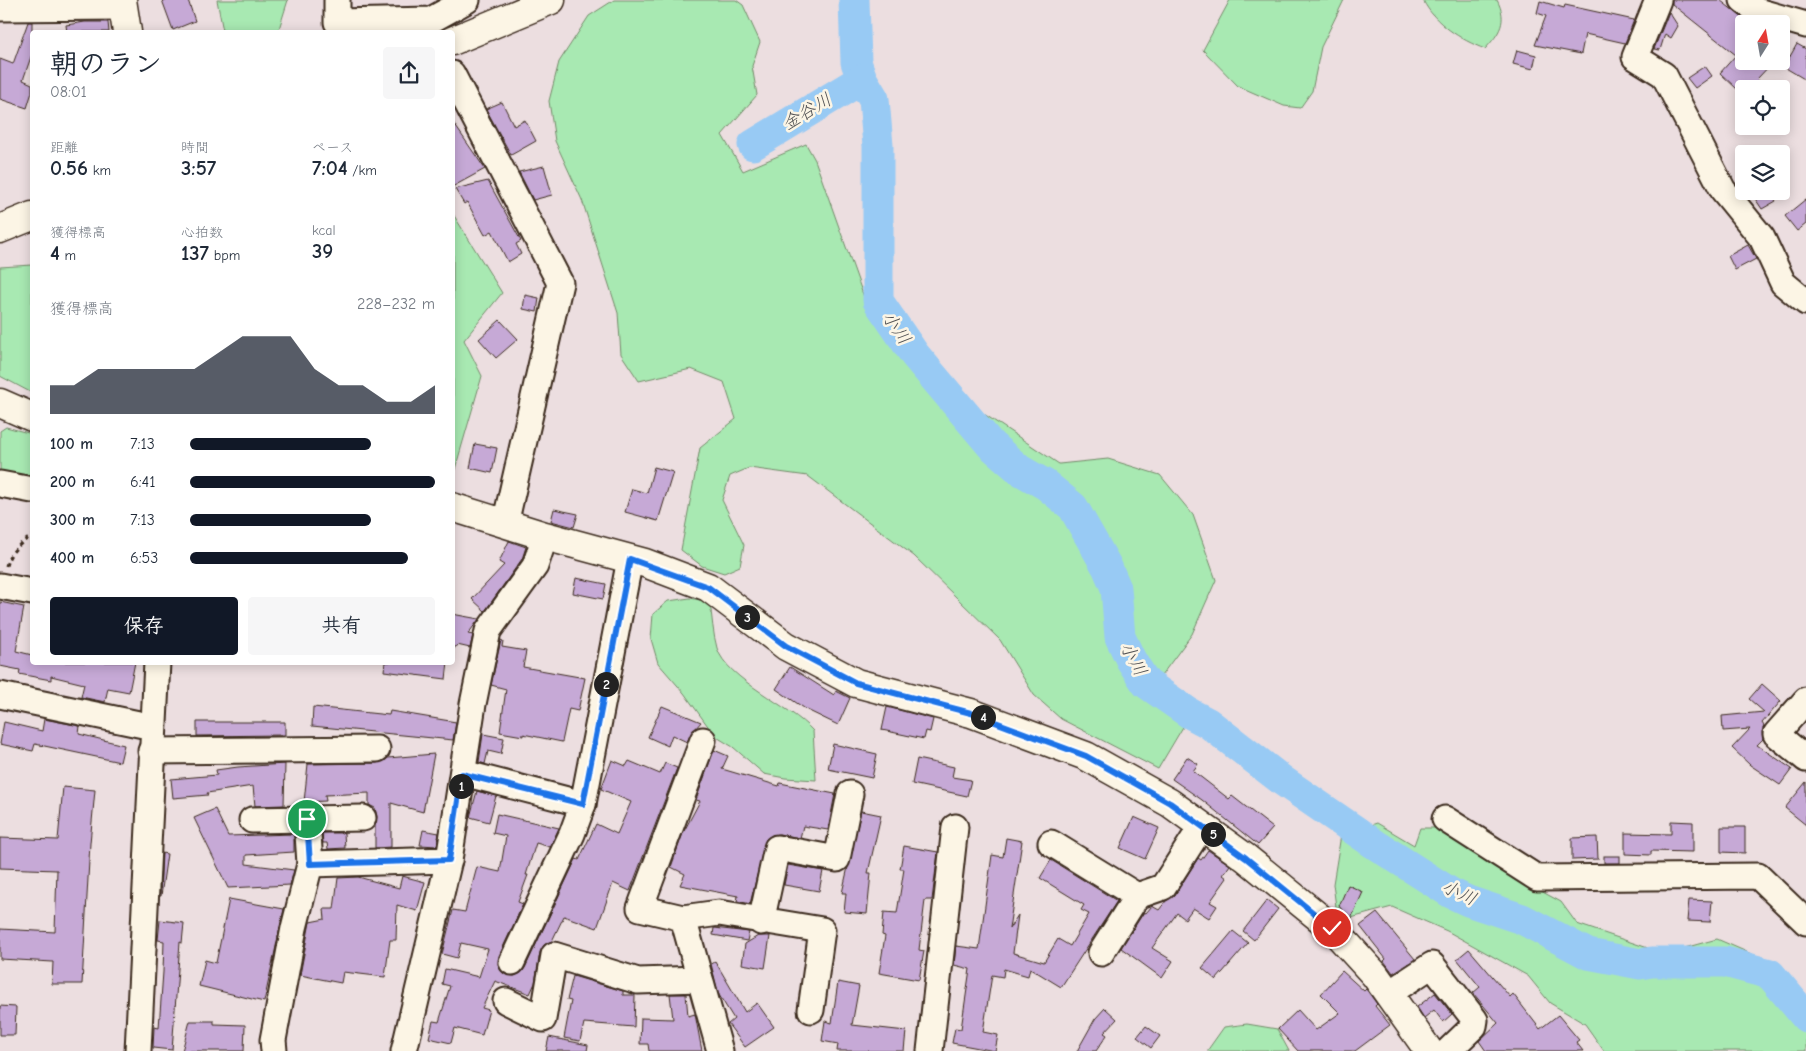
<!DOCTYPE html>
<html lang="ja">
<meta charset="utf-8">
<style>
body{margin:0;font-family:"Comic Neue","Klee One",sans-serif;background:#f6f6f7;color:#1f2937;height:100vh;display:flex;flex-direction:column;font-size:19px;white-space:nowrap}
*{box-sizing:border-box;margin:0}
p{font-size:16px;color:#747a83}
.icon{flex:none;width:28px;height:28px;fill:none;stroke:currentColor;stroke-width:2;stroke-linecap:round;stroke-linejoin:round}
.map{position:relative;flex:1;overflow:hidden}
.details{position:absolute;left:30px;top:30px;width:425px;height:635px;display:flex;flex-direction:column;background:#fff;border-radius:5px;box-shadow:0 2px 12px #0003}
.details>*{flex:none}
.needle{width:32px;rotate:11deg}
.controls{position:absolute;left:1735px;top:15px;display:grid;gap:10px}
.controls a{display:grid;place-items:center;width:55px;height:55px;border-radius:5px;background:#fff;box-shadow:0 2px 12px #0003;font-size:25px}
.pin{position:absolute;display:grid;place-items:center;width:42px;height:42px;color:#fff;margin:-21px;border:2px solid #fff;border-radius:50%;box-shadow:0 1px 5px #0007}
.km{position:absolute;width:25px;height:25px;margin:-12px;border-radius:50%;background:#222;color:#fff;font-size:14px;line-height:25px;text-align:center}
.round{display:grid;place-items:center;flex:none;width:52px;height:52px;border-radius:5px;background:#f6f6f7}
.summary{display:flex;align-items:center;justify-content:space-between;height:85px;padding:0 20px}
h1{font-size:28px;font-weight:700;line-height:38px}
.stats{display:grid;grid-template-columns:repeat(3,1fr);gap:8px;height:85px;padding:5px 20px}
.stats div{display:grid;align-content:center}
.stats b{font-size:21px;font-weight:700}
.stats small{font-size:14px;font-weight:400}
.stats p{font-size:14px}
.chart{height:140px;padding:10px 20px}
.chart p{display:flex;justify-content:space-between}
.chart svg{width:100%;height:90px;margin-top:5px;fill:#111827;opacity:.7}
.primary-button{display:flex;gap:10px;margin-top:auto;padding:10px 20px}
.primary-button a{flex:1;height:58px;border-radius:5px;background:#111827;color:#fff;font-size:20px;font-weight:700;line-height:58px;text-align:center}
.primary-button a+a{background:#f6f6f7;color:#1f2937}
ul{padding:0 20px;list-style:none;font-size:16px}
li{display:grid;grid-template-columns:80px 60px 1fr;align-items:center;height:38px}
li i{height:12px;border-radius:6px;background:#111827}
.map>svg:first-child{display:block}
.green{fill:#a8e9b2;stroke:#728a68}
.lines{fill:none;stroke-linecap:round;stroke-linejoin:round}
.river{stroke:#98caf4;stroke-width:31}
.building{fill:#c6a9d6;stroke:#3b2a1e}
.minor-casing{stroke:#3b2a1e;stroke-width:29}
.major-casing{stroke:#3b2a1e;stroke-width:31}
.highway-casing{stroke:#3b2a1e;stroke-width:31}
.path{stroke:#3b2a1e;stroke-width:3;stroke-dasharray:4 4;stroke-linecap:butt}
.minor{stroke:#fcf5e5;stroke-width:25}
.major{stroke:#fcf5e5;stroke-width:28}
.highway{stroke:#fcf5e5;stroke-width:28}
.route-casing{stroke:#fff;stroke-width:10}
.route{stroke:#1a73e8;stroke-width:6}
.labels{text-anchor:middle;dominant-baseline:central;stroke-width:5;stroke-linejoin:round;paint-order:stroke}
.water-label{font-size:18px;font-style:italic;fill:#525254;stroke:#fcf5e5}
</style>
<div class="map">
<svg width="1806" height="1051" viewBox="0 0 1806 1051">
<rect width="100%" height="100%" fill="#ecdee0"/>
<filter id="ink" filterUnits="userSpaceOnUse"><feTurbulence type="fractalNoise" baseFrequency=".02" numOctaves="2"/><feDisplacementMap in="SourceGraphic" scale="10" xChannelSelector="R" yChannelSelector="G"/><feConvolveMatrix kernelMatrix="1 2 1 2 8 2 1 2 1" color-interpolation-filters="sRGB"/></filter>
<g filter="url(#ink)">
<g class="green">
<path d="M217,0H288L278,32L223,31Z"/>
<path d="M614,0H736L743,5L760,42L752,66L757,95L722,135L743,171L806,144L815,160L871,317L927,376L1059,464L1108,459L1160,475L1193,515L1216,580L1192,634L1161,676L1193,710L1158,769L1061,719L1034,695L1000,640L914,556L808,476L749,468L730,476L722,500L744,545L740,566L724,573L702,566L681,550L700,448L736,419L724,382L691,369L639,381L621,354L618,313L582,200L555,141L549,101L559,62L589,16Z"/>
<path d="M1230,0H1344L1321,47L1312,91L1300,108L1284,106L1238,86L1203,50Z"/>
<path d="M1423,0H1497C1508,21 1500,33 1485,49C1461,40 1434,23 1423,0Z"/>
<path d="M453,214L502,293L464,340L482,376L453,476Z"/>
<path d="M32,265V393L0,376V267Z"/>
<path d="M6,427L32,434V478L0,473V431Z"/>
<path d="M690,598L710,602C712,617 713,634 717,648C727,680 790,705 813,731L816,780L785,778L764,774L733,747L715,736L684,693L658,663L651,639L653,614L668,601Z"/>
<path d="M1377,823L1414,845L1420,828H1437L1463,841L1482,859L1561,902L1577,924L1651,949L1684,948L1717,939L1770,962L1789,1012L1806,1020V1051H1604L1585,1024L1550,1003L1528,976L1447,931L1392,907L1351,918L1336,907L1333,884L1341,835Z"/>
<path d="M1247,1024L1277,1029L1289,1051H1207L1224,1027Z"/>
</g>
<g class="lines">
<g class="river">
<path d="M854,0L856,62L862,79L874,99L878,146V301L915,355L991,445L1020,470L1046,485L1073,507L1107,567L1116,588L1120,637L1131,660L1146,683L1189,713L1208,723L1283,781L1376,845L1451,893L1468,901L1522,919L1588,954L1640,964L1652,962H1725L1770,974L1806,1017"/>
<path d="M753,145L862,79"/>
</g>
</g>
<g class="building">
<path d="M162,0H188L195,21L173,30Z"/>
<path d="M1672,0H1720L1744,19V61H1774L1757,79L1767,89H1737L1720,73L1736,55L1672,4Z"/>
<path d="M1540,1L1564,8L1565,5L1634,20L1625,43L1585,34L1581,54L1535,45L1546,16L1537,13Z"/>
<path d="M1669,12L1678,26L1671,38L1665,34L1660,50L1654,49Z"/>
<path d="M28,22H32V54L23,80L32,84V92L27,108L0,99V59L13,64Z"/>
<path d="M85,22H108L109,32H67L66,25Z"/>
<path d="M1797,44L1806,49V80L1784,67Z"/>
<path d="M1517,50L1536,55L1533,69L1513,64Z"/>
<path d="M1705,66L1712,76L1695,88L1687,78Z"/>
<path d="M502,102L514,126L525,120L536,141L511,155L486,109Z"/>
<path d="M452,121L485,169L452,187Z"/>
<path d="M544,166L552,195L533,200L519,172Z"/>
<path d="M488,181L521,241L516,244L521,254L508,262L492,231L485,235L467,202L464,204L455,189Z"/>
<path d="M1750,191H1769L1776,201L1762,209Z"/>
<path d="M1806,199V224L1797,231L1785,216Z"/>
<path d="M1748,245L1756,259L1735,270L1728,256Z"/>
<path d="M525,295L539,298L537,312L523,309Z"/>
<path d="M500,320L518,339L496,358L479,339Z"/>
<path d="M475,444L497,448L492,473L470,468Z"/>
<path d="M654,467L673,472L658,521L625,512L632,489L647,493Z"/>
<path d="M554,509L578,514L574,527L551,521Z"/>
<path d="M509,541L526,547L522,559L485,611L472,599L504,565L499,562Z"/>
<path d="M576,578L606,584L603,599L573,593Z"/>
<path d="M0,602L24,607L16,651L32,655V662H135L129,692L108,688L105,702L81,697L84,684L51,676V680L19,674L20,670L0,666Z"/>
<path d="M452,614L479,619L468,634L473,635L470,648L457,645L452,651Z"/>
<path d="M501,640L503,641L502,647L526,651L523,667L585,678L578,711L569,709L562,742L523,734V736L500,732L506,689L491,685Z"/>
<path d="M385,662H448L446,679L384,671Z"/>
<path d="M790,667L834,695L836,691L850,698L838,725L807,710L776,689Z"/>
<path d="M1762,684L1781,701L1762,723L1764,726L1762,732L1763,739L1757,745L1792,769L1780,785L1750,765L1732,748L1750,729L1723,731L1722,716L1764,712L1749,699Z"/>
<path d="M662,706L701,722L690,735L687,742L672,735L668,746L648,737Z"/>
<path d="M313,707L389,715L390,711L456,722L453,740L312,726Z"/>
<path d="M887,707L933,719L930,732L926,731L924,739L882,730Z"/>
<path d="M44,719L80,726L79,734L124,745L120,762L35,744L33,751L0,744L4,722L42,731Z"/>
<path d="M197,722H285V735L197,736Z"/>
<path d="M483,734L504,738L501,754L488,751L485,764L479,762Z"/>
<path d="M833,744L877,754L872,778L828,769Z"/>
<path d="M714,750L728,756L722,769L779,786L780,783L835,794L828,830L803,826L800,838L779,834L772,835L766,839L750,904L737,901L738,896L680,885L685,874L671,867L683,833L700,801L696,800Z"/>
<path d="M434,754L423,812L391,803V847L375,848V826L377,817L375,808L369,805V793L325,795L326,801L304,802L308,764L377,763L388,758Z"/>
<path d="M1187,757L1198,764L1193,771L1229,799L1232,796L1273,828L1258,845L1202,800L1172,779Z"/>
<path d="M917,759L954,767L952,777L971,780L967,796L912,784Z"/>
<path d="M612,760L626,766L629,761L660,774L665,763L677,768L630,891L613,883L597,928L564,916L552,941L544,945L540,952L535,983L530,994L495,981L482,1008L489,1010L482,1035L455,1028L451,1043L429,1038L433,1021L439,1022L450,986L442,984L445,969L479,977L488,949L461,943L457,958L442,954L453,910L465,912L477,867L500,872L506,836L493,833L497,814L559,828L550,847L536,843L526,875H528L518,902L523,904L499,956L498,964L501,971L506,975L514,976L521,973L525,968L576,859L579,860L596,824L617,834L631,802L601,789Z"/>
<path d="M285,764L284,805L255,806L253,786L207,793L208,795L173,798L171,779L217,775L216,770L238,767Z"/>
<path d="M1806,782V825L1785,808Z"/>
<path d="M63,787L95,790L90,843L82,984H52L53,962L0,959V929L55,932L57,870L0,868V838L58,840Z"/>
<path d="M477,791L496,796L489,822L470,817Z"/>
<path d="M215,809L228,836L294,834V852L246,855V864L294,870L290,885L228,888L194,818Z"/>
<path d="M861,811L881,815L868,873H871L867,914L844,912L846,893H842Z"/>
<path d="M1134,817L1159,828L1145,859L1120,848Z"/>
<path d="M1671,821L1693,822V852L1651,851V855L1625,854V833L1671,834Z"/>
<path d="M1721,827H1745V853L1721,852Z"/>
<path d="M423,830L439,833L437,846L420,845Z"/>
<path d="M322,833H344L345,848L328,849L327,843H323Z"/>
<path d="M1597,837L1598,859L1572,860V838Z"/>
<path d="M1006,838L1022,841L1009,929L1018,915L1013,953L1044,962L1058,939L1070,946L1089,914L1081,910L1084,905L1040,878L1051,860L1117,901L1061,987L1030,968L1028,976L1004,969L1003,977L992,975L983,1032L998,1035L995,1051L952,1043L955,1028L961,1029L970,969L954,965L956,946L979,949L992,855L1003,857Z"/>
<path d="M904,846L938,852L932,900H925L919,950L924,951L919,980L879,973L885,936L882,935L884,912L897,913L904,869H900Z"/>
<path d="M1208,850L1230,865L1223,875L1227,878L1210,902L1217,906L1209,918L1193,908L1185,919L1177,913L1152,948L1173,961L1162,978L1121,948L1144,912L1146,913L1152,906L1159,910L1166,901L1175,895L1198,858L1201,860Z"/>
<path d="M162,853L167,854L161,896H160Z"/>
<rect x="1604" y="856" width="16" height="7"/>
<path d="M788,865L823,871L819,891L784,885Z"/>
<path d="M402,876L425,882L417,911L397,905L396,940H390L385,977L343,972L341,983L300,975L310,922L325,919L324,909H334L338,878L358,877L399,888Z"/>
<path d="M1348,885L1363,892L1350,921L1339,906Z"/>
<path d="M229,899L284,909L264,1002L199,986L205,960L216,963Z"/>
<path d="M1267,900L1278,909L1254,940L1243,931Z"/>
<path d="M1689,900L1712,901L1710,922L1687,921Z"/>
<path d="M1377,913L1415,959L1393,973L1384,961L1386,959L1360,926Z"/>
<path d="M160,920L184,923L182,943L180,942L172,1050L153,1048L154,1027L159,1028L163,972L164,941L158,940Z"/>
<path d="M714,928L749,932L747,941L713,935Z"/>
<path d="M1233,931L1248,943L1216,980L1202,968Z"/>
<path d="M758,936H770L765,968L742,964L745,944Z"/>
<path d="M1469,949L1510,997L1513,994L1540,1029L1558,1015L1579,1040L1576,1042L1583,1051H1486L1479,1041L1498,1023L1473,993L1480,987L1457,959Z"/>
<path d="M715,961L745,1012L757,1003L774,1027L745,1047L728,1024L734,1019L719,995L711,964Z"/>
<path d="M1342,971L1364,991L1366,989L1377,1004L1375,1006L1390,1025L1355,1051H1298L1278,1029L1298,1010L1316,1030L1340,1013L1321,994Z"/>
<path d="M573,976L623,991V995H635L634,1027L584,1023L580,1041L564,1038L571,1001L567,1000Z"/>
<path d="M838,982L859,986L852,1025L906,1031L904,1051H837L838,1044L822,1041L825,1021L832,1023Z"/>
<path d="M1435,993L1452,1014L1443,1022L1434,1010L1424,1018L1417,1007Z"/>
<path d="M670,994H686L688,1016L695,1014L702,1051H649L648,1044H640L641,1018L673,1019Z"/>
<path d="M0,1006L16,1007L15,1035H0Z"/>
<path d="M1105,1008L1117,1019L1104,1033L1107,1035L1096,1051H1077L1095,1019Z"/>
<path d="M190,1021H214V1024L245,1025L244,1051H182Z"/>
<path d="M1146,1026L1160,1036L1151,1048L1137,1037Z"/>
<path d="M549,1037L588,1045L587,1051H546Z"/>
</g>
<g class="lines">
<defs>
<g id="minor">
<path d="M337,0V22L431,20L467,0"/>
<path d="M1658,0L1635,57L1664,75L1723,190L1762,238L1783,283L1806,302"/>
<path d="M1743,0L1757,11L1806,25"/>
<path d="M0,8L123,7"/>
<path d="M452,74L560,283L505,524"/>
<path d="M0,484L32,490"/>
<path d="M0,586L32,592"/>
<path d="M0,695L153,727"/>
<path d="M1806,700L1776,734L1806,759"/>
<path d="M703,740L640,908L683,918L720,1051"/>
<path d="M151,751L377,749"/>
<path d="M463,773L583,804L630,559"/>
<path d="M307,819L310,864"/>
<path d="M1445,819L1537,878L1758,876L1806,922"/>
<path d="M252,820L363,818"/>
<path d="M1051,843L1137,896"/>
<path d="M683,918L719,913L822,930L811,1010"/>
<path d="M761,922L777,848L837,859L850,794"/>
<path d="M1101,953L1137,896L1163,887L1202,826"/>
<path d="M512,962L572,834L583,804"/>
<path d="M1388,994L1432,965L1475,1020L1474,1026L1448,1051"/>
<path d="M506,1001L543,1019L554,955L638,981L700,979"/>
<path d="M138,1051L157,662"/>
<path d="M274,1051L273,1040L294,928L310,864L449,860L473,704L488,631L535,566L545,536"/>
<path d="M404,1051L449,860"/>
<path d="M930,1051L955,827"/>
</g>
<g id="major">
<path d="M122,0L127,32"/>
<path d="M0,403L32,417"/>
<path d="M452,507L545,536L645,563L708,587L786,646L856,683L971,713L1086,756L1170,803L1246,858L1332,928L1375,975L1429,1051"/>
</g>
<g id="highway">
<path d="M452,41L551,0"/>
<path d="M0,229L32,216"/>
</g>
</defs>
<use href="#minor" class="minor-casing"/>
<use href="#major" class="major-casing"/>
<use href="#highway" class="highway-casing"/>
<path class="path" d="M6,566C9,553 20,543 32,536"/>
<use href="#minor" class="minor"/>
<use href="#major" class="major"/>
<use href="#highway" class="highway"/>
</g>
</g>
<g class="lines" filter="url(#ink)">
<defs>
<path id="route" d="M307,819L310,864L449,860L462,774L583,804L630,559L708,587L786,646L856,683L971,713L1086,756L1170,803L1246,858L1332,928"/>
</defs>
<use href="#route" class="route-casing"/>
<use href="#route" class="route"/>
</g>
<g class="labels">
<g class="water-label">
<text transform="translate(807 112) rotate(-31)">金谷川</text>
<text transform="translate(896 328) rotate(55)">小川</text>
<text transform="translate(1133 659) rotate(61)">小川</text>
<text transform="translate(1459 893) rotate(25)">小川</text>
</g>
</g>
</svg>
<div class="controls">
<a><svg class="needle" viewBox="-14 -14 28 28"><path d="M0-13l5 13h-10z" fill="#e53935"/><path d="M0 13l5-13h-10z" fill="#747a83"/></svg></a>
<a><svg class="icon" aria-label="locate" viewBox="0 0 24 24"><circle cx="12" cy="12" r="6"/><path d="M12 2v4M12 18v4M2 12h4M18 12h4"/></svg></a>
<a><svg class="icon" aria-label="layers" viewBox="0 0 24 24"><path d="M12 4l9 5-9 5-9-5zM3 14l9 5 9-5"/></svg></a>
</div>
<div class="pin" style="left:307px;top:819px;background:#1e9e55"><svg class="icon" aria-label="arrive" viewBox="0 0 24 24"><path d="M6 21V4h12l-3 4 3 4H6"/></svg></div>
<div class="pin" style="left:1332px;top:928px;background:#d93025"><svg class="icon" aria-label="check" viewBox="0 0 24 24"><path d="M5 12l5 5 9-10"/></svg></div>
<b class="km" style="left:461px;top:786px">1</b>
<b class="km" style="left:606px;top:684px">2</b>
<b class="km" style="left:747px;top:617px">3</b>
<b class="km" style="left:983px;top:717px">4</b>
<b class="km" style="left:1213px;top:834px">5</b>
<section class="details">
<div class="summary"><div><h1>朝のラン</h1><p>08:01</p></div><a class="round"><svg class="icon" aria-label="share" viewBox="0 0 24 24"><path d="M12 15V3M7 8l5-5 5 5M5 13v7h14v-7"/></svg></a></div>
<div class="stats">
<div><p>距離</p><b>0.56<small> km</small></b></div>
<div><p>時間</p><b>3:57</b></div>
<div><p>ペース</p><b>7:04<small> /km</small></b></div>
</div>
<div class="stats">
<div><p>獲得標高</p><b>4<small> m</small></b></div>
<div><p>心拍数</p><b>137<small> bpm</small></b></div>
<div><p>kcal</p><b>39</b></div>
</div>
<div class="chart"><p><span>獲得標高</span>228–232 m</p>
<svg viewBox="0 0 160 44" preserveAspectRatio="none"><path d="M0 44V30L10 30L20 22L30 22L40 22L50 22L60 22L70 14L80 6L90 6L100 6L110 22L120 30L130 30L140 38L150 38L160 30V44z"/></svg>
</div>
<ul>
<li><b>100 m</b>7:13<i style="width:74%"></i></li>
<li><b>200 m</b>6:41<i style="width:100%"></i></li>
<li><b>300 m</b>7:13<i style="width:74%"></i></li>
<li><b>400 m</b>6:53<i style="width:89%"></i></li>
</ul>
<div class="primary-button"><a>保存</a><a>共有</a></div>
</section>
</div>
